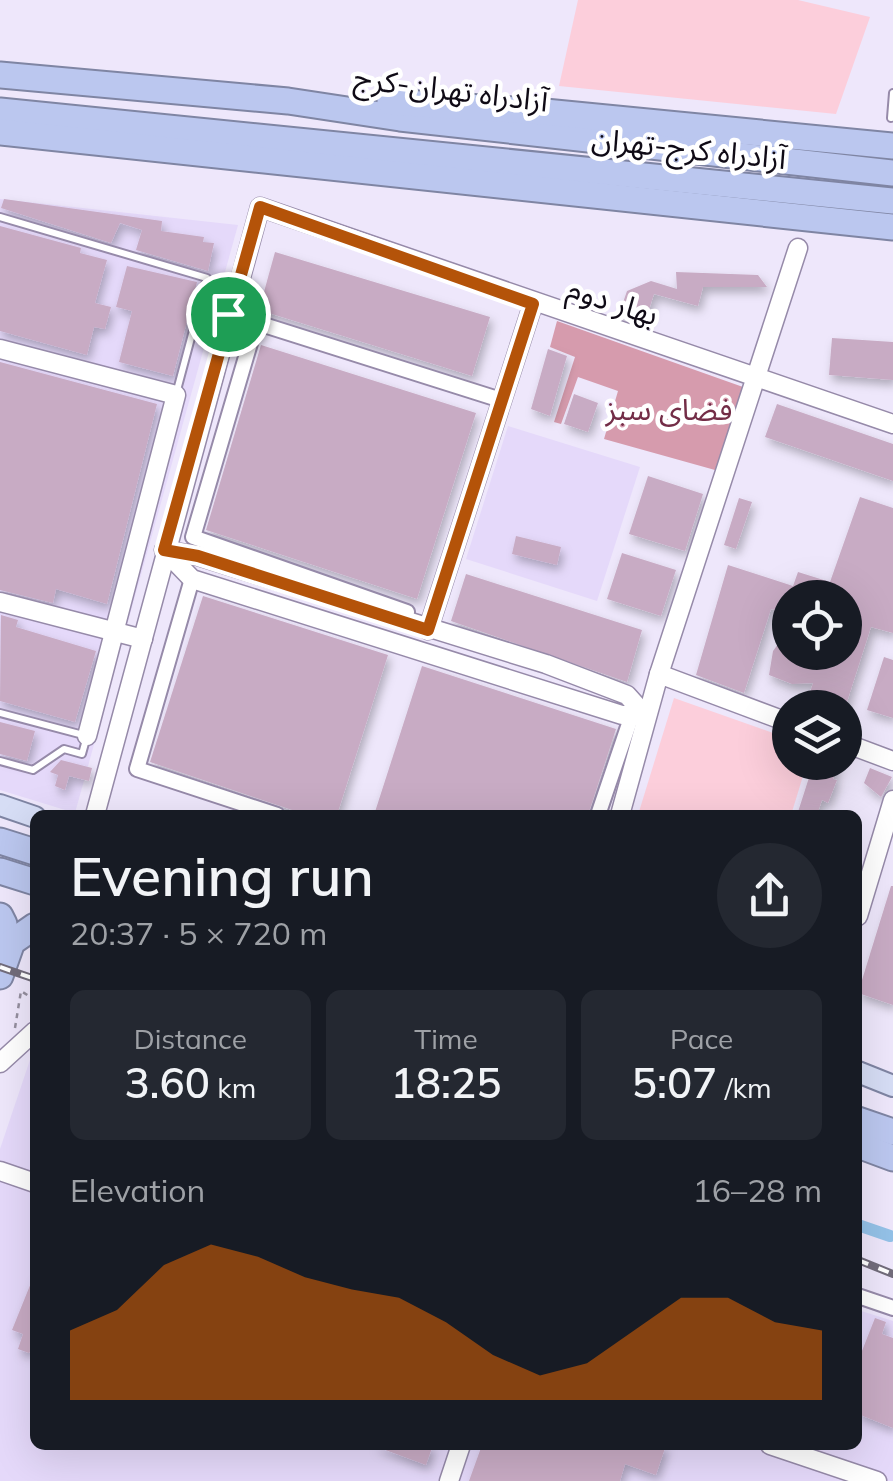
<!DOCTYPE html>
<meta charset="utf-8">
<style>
body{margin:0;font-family:Mulish,"Noto Sans Arabic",sans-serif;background:#242831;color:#f1f3f6;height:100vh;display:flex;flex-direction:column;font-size:38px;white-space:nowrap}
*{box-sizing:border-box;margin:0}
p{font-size:32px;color:#9ea1a6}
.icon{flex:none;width:55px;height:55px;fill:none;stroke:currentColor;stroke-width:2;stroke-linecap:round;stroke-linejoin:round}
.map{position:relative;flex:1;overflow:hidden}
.sheet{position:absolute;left:30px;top:810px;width:832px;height:640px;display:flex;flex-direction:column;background:#171b24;border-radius:15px;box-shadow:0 10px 40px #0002}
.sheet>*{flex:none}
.fabs{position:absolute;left:772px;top:580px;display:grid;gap:20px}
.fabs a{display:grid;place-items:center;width:90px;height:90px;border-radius:50%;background:#171b24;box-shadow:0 10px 40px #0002;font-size:50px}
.pin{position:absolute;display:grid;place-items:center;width:85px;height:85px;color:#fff;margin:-42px;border:5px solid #fff;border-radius:50%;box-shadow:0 2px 10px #0007}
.round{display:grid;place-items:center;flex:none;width:105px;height:105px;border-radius:52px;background:#242831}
.headline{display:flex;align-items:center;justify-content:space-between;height:170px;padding:0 40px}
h1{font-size:55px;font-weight:600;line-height:75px}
.stats{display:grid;grid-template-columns:repeat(3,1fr);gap:15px;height:170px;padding:10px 40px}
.stats div{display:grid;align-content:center;border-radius:15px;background:#242831;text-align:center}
.stats b{font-size:42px;font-weight:600}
.stats small{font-size:28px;font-weight:400}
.stats p{font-size:28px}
.chart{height:280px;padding:20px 40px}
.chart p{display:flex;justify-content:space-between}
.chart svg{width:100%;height:180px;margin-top:10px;fill:#b45309;opacity:.7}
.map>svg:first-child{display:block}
.built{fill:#e5d9fa}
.green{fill:#fccedb}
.forest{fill:#d69bad}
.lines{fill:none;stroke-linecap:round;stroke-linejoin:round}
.canal{stroke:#94c2e8;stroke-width:12}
.building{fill:#c8abc4;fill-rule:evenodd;filter:url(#shadow)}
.lane-casing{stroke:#968aa9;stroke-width:10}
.street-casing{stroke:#968aa9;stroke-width:18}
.secondary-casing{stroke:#968aa9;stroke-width:21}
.primary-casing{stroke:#7f85a3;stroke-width:24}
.highway-casing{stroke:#7f85a3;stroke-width:29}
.path{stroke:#958f9f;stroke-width:2.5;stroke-dasharray:5 5;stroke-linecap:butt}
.lane{stroke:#fff;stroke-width:6}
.street{stroke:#fff;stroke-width:14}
.secondary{stroke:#fff;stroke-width:18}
.primary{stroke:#d6ddf5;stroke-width:20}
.highway{stroke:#bbc7ef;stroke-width:25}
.rail-casing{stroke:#726c7b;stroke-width:8}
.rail{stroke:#fff;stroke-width:4;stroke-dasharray:11;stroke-linecap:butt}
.route-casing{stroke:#fff;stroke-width:20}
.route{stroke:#b45309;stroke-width:12}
.labels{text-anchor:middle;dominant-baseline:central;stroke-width:9;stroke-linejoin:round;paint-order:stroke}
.street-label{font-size:30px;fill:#0f0a15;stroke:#fff}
.park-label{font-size:30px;fill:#732d47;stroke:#fff}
</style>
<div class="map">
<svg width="893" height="1481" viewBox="0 0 893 1481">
<defs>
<filter id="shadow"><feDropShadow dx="3" dy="5.5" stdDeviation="5" flood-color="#0004"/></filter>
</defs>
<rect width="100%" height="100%" fill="#eee7fb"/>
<g class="built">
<path d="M0,199L238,225L75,813L0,790Z"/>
<path d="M508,426L640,467L597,601L466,559Z"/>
<path d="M33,1051L35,1445H858V1310L893,1321V1481H0V1149Z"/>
</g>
<g class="green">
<path d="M578,0H798L870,17L836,114L559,86Z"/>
<path d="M674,698L790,739V762L807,763L791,815H638Z"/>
</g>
<path class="forest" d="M557,321L743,387L715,470L604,439L618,391L578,377L561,424L554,422L575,357L550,347Z"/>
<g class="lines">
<path class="canal" d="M858,1225L890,1236"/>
</g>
<g class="building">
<path d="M4,199L162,221L161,231L204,237L203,242L214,243L208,271L136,250L142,230L120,223L111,243L1,208Z"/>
<path d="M0,226L81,248L80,253L107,260L95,303L111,307L105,329L94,327L87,355L0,331Z"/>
<path d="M275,252L490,317L472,376L259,310Z"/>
<path d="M127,266L197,282L173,376L119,362L132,311L116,307Z"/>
<path d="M676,272L758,275L767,287H703L698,306L654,294L644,325L618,317L627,291L651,281L677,289Z"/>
<path d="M832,338L893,342V380L829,375Z"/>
<path d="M261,345L476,413L417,599L206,530Z"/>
<path d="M548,349L567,356L550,416L531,409Z"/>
<path d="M0,362L157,404L107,604L56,589L53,603L0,590Z"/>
<path d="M574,394L598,403L588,432L564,424Z"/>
<path d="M777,404L893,444V481L765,437Z"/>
<path d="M648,476L703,494L685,551L629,534Z"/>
<path d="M860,497L893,508V633L871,627L845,708H805L813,683L792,684L769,675L773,651L787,632L778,627L781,611L771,609L744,693L696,675L728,565L793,586L798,572L830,582ZM790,598H845V652H790Z"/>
<path d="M739,498L752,502L736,549L724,545Z"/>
<path d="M516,536L561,547L557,565L512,554Z"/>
<path d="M622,553L676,570L661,616L607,599Z"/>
<path d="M466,574L642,630L627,682L451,621Z"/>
<path d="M203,596L388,655L337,815H307L150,762Z"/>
<path d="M1,615L18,620L16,627L96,651L75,722L0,701Z"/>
<path d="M884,657L893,660V718L867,710Z"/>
<path d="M422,666L616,729L588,815H374Z"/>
<path d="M0,722L35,731L27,761L0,754Z"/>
<path d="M61,760L92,768L89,781L69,776L65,790L55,786L58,775L50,772Z"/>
<path d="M814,762H839L833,779L837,780L828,803L822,800L817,815H797Z"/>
<path d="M870,768L892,777L881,797L864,783Z"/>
<path d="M891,886H893V1005L858,993Z"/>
<path d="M35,1273V1344L29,1353L18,1349L23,1334L12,1330Z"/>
<path d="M875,1318L886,1322L882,1334L893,1338V1428L858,1414V1361Z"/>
<path d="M372,1445H433L426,1465Z"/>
<path d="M482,1445H666L656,1475L625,1464L620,1481H469Z"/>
</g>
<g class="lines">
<defs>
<g id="lane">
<path d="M891,118L893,93"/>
<path d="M0,217L207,278L176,394"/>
<path d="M0,713L87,736L82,754L64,749L33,770L0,761"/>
</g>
<g id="street">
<path d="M229,314L501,400"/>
<path d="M256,323L193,537L407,612"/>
<path d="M192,579L137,769L277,815"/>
<path d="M598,815L632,715"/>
<path d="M858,1296L893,1308"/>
</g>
<g id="secondary">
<path d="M0,349L176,395L87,736"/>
<path d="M164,550L198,556L546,664L627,695L636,705L632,715H622L192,579Z"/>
<path d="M0,602L143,639"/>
<path d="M428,630L533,304"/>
<path d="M659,674L790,723"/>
<path d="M845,743L893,761"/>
<path d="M95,815L260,207L893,424"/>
<path d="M620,815L659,674L798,248"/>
<path d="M858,916L893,800"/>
<path d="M0,1063L35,1031"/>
<path d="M0,1171L35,1183"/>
<path d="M770,1445L877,1481"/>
<path d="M449,1481L461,1445"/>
</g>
<g id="primary">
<path d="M0,805L35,817"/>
<path d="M858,1072L893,1086"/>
</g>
<g id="highway">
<path d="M0,75L288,101L400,118L893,173"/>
<path d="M390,102L545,112L893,146"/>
<path d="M0,111L893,201"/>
<path d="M0,132L893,227"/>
<path d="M0,841L35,852"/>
<path d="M0,871L35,882"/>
<path d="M0,916L4,924L0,949"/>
<path d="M0,976L12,942L35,926"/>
<path d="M858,1120L893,1132"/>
<path d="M858,1145L893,1158"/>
</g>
</defs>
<use href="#lane" class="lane-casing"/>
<use href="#street" class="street-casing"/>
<use href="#secondary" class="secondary-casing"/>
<use href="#primary" class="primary-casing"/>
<use href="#highway" class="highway-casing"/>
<path class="path" d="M15,1028L21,991L35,1000"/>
<use href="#lane" class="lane"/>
<use href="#street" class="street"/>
<use href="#secondary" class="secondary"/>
<use href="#primary" class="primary"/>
<use href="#highway" class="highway"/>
<defs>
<g id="rail">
<path d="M0,967L35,979"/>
<path d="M858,1260L893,1274"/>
</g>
</defs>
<use href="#rail" class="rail-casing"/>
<use href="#rail" class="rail"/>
</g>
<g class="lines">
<defs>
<path id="route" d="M260,207L533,304L428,630L198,556L164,550Z"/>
</defs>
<use href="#route" class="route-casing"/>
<use href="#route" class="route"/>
</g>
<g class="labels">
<g class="street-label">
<text transform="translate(451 89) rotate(7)">آزادراه تهران-کرج</text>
<text transform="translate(689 148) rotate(6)">آزادراه کرج-تهران</text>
<text transform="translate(613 301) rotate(18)">بهار دوم</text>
</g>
<g class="park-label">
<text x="669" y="409">فضای سبز</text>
</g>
</g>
</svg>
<div class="fabs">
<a><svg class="icon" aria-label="locate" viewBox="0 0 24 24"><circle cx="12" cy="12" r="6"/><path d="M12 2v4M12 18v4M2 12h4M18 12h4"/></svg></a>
<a><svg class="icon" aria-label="layers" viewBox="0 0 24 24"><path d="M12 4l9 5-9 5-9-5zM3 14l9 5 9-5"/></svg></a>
</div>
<div class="pin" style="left:228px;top:314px;background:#1e9e55"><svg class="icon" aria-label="arrive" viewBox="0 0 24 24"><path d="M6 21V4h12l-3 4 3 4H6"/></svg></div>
<section class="sheet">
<div class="headline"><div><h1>Evening run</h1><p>20:37 · 5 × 720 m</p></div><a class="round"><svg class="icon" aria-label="share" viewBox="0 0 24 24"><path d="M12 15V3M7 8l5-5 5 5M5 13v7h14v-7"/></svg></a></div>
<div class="stats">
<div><p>Distance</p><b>3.60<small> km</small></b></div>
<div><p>Time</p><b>18:25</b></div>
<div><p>Pace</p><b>5:07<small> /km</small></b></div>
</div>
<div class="chart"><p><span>Elevation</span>16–28 m</p>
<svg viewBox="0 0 160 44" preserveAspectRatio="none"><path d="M0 44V27L10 22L20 11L30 6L40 9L50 14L60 17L70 19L80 25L90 33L100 38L110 35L120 27L130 19L140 19L150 25L160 27V44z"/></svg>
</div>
</section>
</div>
